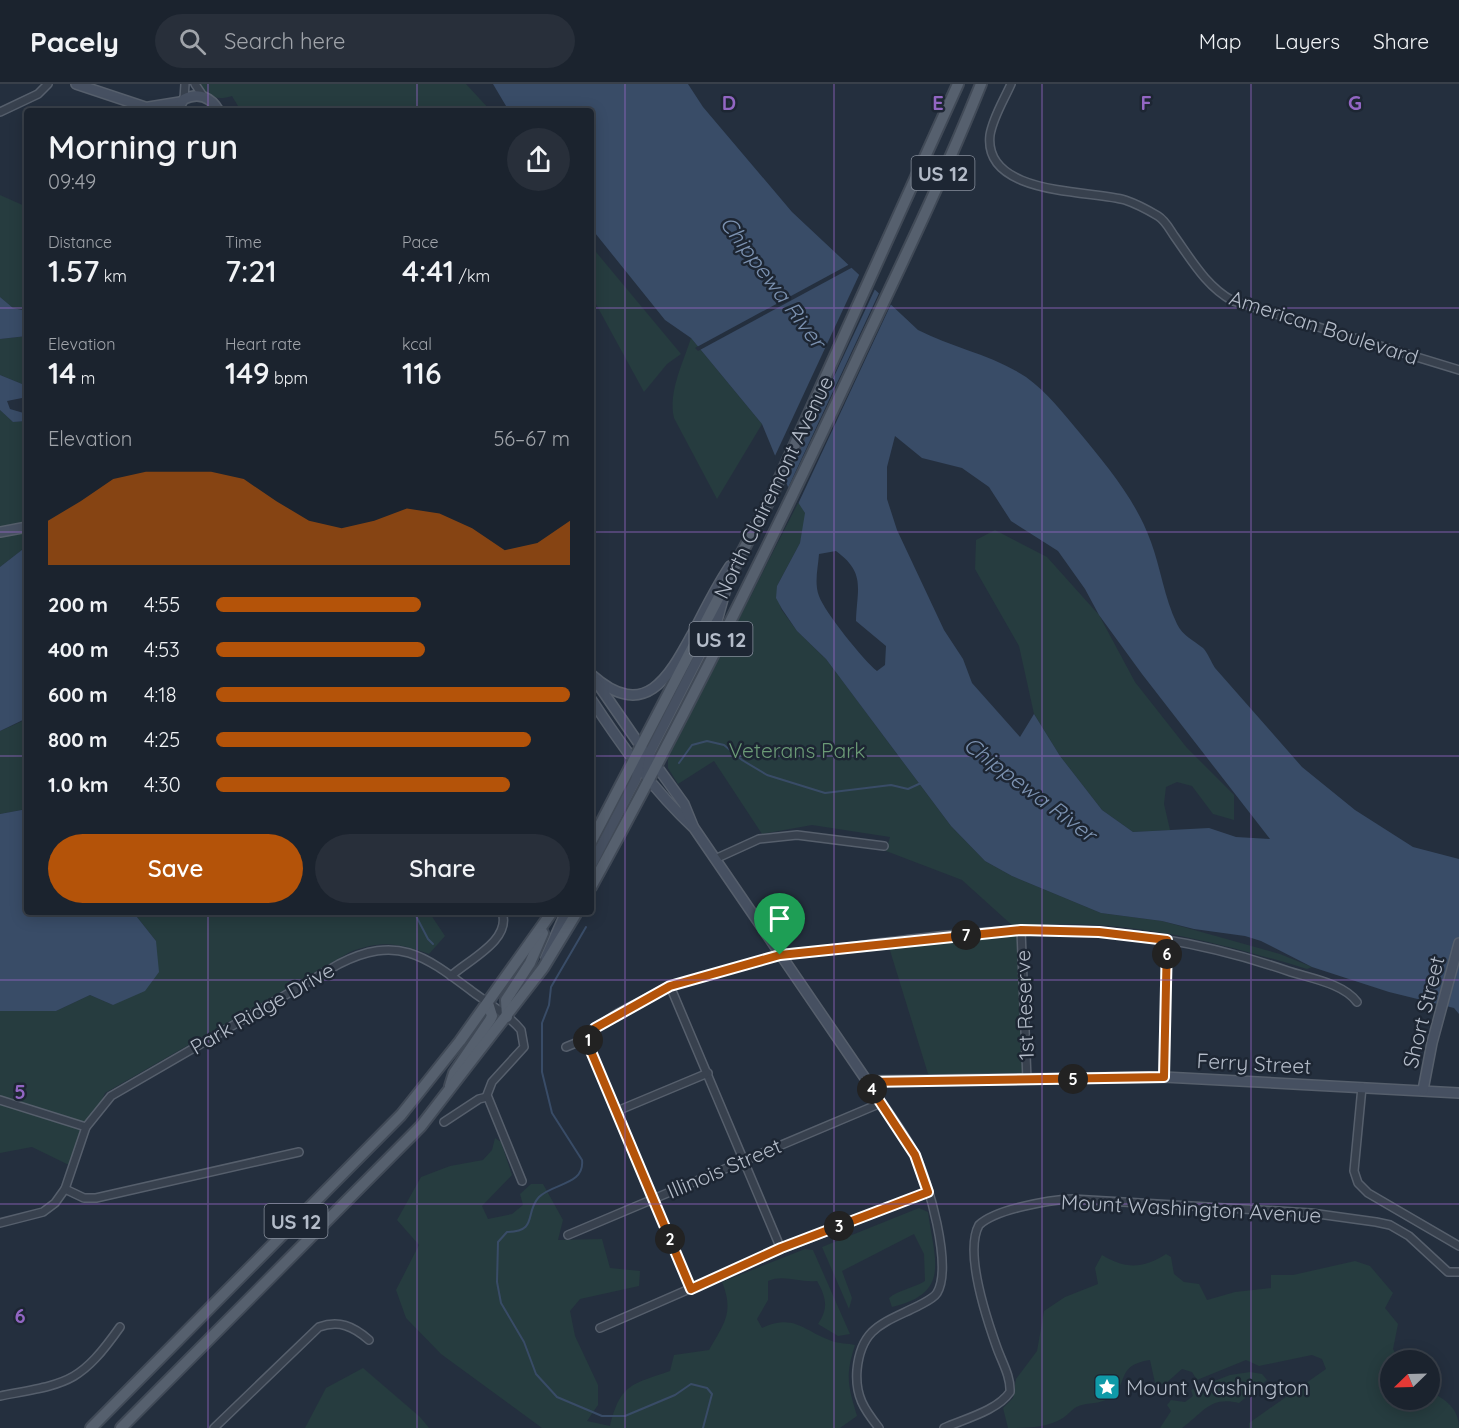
<!DOCTYPE html>
<meta charset="utf-8">
<style>
body{margin:0;font-family:Quicksand,sans-serif;background:#282f3a;color:#f1f3f6;height:100vh;display:flex;flex-direction:column;font-size:22px;white-space:nowrap}
*{box-sizing:border-box;margin:0}
p{font-size:20px;color:#a0a4aa}
.icon{flex:none;width:33px;height:33px;fill:none;stroke:currentColor;stroke-width:2;stroke-linecap:round;stroke-linejoin:round}
.map{position:relative;flex:1;overflow:hidden}
.sheet{position:absolute;left:24px;top:24px;width:570px;height:807px;display:flex;flex-direction:column;background:#1b232e;border-radius:6px;box-shadow:0 3px 15px #0003,0 0 0 2px #39404a}
.sheet>*{flex:none}
.needle{width:39px;rotate:247deg}
.tools{position:absolute;left:1380px;top:1266px;display:grid;gap:12px}
.tools a{display:grid;place-items:center;width:60px;height:60px;border-radius:50%;background:#1b232e;box-shadow:0 3px 15px #0003,0 0 0 2px #39404a;font-size:30px}
.pin{position:absolute;display:grid;place-items:center;width:51px;height:51px;color:#fff;margin:-62px -26px;border-radius:50% 50% 50% 0;rotate:-45deg;box-shadow:0 0 6px #0007}
.pin .icon{rotate:45deg}
.km{position:absolute;width:30px;height:30px;margin:-15px;border-radius:50%;background:#222;color:#fff;font-size:16px;line-height:30px;text-align:center}
.round{display:grid;place-items:center;flex:none;width:63px;height:63px;border-radius:32px;background:#282f3a}
.headline{display:flex;align-items:center;justify-content:space-between;height:102px;padding:0 24px}
h1{font-size:33px;font-weight:600;line-height:45px}
.metrics{display:grid;grid-template-columns:repeat(3,1fr);gap:9px;height:102px;padding:6px 24px}
.metrics div{display:grid;align-content:center}
.metrics b{font-size:30px;font-weight:600}
.metrics small{font-size:16px;font-weight:400}
.metrics p{font-size:16px}
.chart{height:168px;padding:12px 24px}
.chart p{display:flex;justify-content:space-between}
.chart svg{width:100%;height:108px;margin-top:6px;fill:#b45309;opacity:.7}
.button{display:flex;gap:12px;margin-top:auto;padding:12px 24px}
.button a{flex:1;height:69px;border-radius:36px;background:#b45309;color:#fff;font-size:24px;font-weight:600;line-height:69px;text-align:center}
.button a+a{background:#282f3a;color:#f1f3f6}
ul{padding:0 24px;list-style:none;font-size:20px}
li{display:grid;grid-template-columns:96px 72px 1fr;align-items:center;height:45px}
li i{height:15px;border-radius:8px;background:#b45309}
header{display:flex;align-items:center;gap:36px;box-sizing:border-box;height:84px;padding:0 30px;background:#1b232e;border-bottom:2px solid #39404a}
header strong{font-size:28px}
nav{display:flex;gap:33px;margin-inline-start:auto;font-size:21px}
.search{width:420px;height:54px;background:#282f3a;display:flex;align-items:center;gap:15px;box-sizing:border-box;padding:0 21px;border-radius:33px;color:#a0a4aa;font-size:22px}
.map>svg:first-child{display:block}
.green{fill:#263c3f}
.water{fill:#394c67;fill-rule:evenodd}
.pier{fill:#242f3e}
.lines{fill:none;stroke-linecap:round;stroke-linejoin:round}
.stream{stroke:#394c67;stroke-width:2}
.street-casing{stroke:#565f6c;stroke-width:10}
.secondary-casing{stroke:#565f6c;stroke-width:12}
.primary-casing{stroke:#414a57;stroke-width:14}
.street{stroke:#38414e;stroke-width:7}
.secondary{stroke:#465061;stroke-width:9}
.primary{stroke:#56606e;stroke-width:10}
.route-casing{stroke:#fff;stroke-width:12}
.route{stroke:#b45309;stroke-width:8}
.grid{fill:none;stroke:#9266c3;stroke-width:1.5;stroke-opacity:0.55}
.labels{text-anchor:middle;dominant-baseline:central;stroke-width:5;stroke-linejoin:round;paint-order:stroke}
.shield{fill:#1d2633;stroke:#878f9c;stroke-width:1.5}
.shield-label{font-size:20px;font-weight:bold;fill:#b4bcc9}
.street-label{font-size:21px;fill:#b4bcc9;stroke:#1d2633}
.park-label{font-size:21px;fill:#6b9a76;stroke:#1d2633}
.poi-label{font-size:21px;fill:#b4bcc9;stroke:#1d2633;text-anchor:start}
.water-label{font-size:22px;font-style:italic;fill:#7c92b1;stroke:#1d2633}
.grid-label{font-size:20px;text-anchor:middle;font-weight:bold;fill:#9266c3;stroke:#1d2633;stroke-width:5;stroke-linejoin:round;paint-order:stroke}
</style>
<header>
<strong>Pacely</strong>
<div class="search"><svg class="icon" aria-label="search" viewBox="0 0 24 24"><circle cx="10" cy="10" r="6"/><path d="M15 15l6 6"/></svg>Search here</div>
<nav><a>Map</a><a>Layers</a><a>Share</a></nav>
</header>
<div class="map">
<svg width="1459" height="1344" viewBox="0 0 1459 1344">
<rect width="100%" height="100%" fill="#242f3e"/>
<g class="green">
<path d="M198,0H466L491,27H233L238,22L232,12C216,17 209,13 198,0Z"/>
<path d="M0,111L27,123V227L13,224L0,213Z"/>
<path d="M591,162L681,270L667,280L644,308L591,211Z"/>
<path d="M27,252V302L0,291V255Z"/>
<path d="M691,254L762,340L717,415L674,334C668,308 683,279 691,254Z"/>
<path d="M0,326L13,338L27,337V462L0,483Z"/>
<path d="M799,417L805,429V439L800,459L777,502L781,525L797,547L826,575L951,742L985,777L1012,792L1101,829L1162,837L1280,870L1312,883L1307,885C1211,856 1114,831 1014,843L962,796L886,767L890,753L812,741L762,750L714,677L678,700L668,684V674Z"/>
<path d="M995,446L1047,473L1099,531L1135,598L1187,664L1234,711V736L1213,730L1192,702L1177,698L1166,703L1164,720L1170,746L1133,748L1102,726L1060,672L1034,630L1019,562L975,485L976,456Z"/>
<path d="M27,635V725L0,730V647Z"/>
<path d="M133,828H429L445,852L429,870C398,859 382,856 350,868L105,1009L73,1083L32,1063L0,1069V927H56L90,911L113,921L156,857Z"/>
<path d="M1021,846L1027,996L929,993L888,860Z"/>
<path d="M495,1054L501,1058L512,1091L482,1122L488,1135L512,1130L523,1121L520,1110L531,1100H543L563,1136L558,1156L602,1155L610,1184L640,1187L639,1202L580,1215L570,1227L575,1252L598,1301V1321L587,1337L610,1342C621,1299 631,1301 670,1287L674,1271L709,1266C725,1238 734,1228 722,1198L805,1165L813,1166L850,1250L838,1252L818,1240C829,1224 826,1213 817,1197C799,1199 784,1190 768,1197V1216L757,1235L762,1244C795,1229 803,1247 832,1257C839,1260 848,1259 855,1261C845,1292 848,1301 857,1332L840,1344H542L441,1270L406,1234L396,1206L419,1161L397,1136L421,1093L450,1082L483,1076L492,1066Z"/>
<path d="M919,1124L928,1128C934,1175 952,1209 892,1223L889,1214C898,1206 914,1204 925,1197L924,1170L914,1150L842,1187L852,1214L849,1225L822,1163Z"/>
<path d="M1166,1170L1171,1173L1174,1190L1184,1198L1199,1200L1207,1216L1235,1208L1271,1204V1191H1293L1355,1177L1370,1182L1393,1209L1385,1224L1398,1240L1393,1265L1399,1276H1390V1316H1430V1308C1446,1315 1459,1325 1459,1344H1249V1339L1326,1285L1322,1275L1312,1271L1259,1282L1246,1276L1197,1296L1192,1288L1182,1285L1165,1300L1155,1299L1150,1276C1116,1281 1129,1298 1112,1312C1103,1320 1093,1318 1082,1321C1074,1322 1069,1330 1063,1334C1046,1344 1028,1344 1008,1344L1003,1324L1013,1314L1016,1295L1037,1267L1044,1227L1065,1213L1098,1200L1095,1184L1102,1171C1125,1185 1143,1185 1166,1170Z"/>
<path d="M363,1284L420,1333L429,1344H305L326,1304Z"/>
<path d="M1250,1288L1262,1290L1267,1296L1239,1319C1210,1312 1204,1328 1182,1344H1160L1171,1327L1167,1321L1171,1316L1185,1318L1193,1312L1191,1306L1230,1291Z"/>
</g>
<g class="water">
<path d="M493,0H688L703,23L792,128L918,246C953,264 993,271 1026,293C1047,308 1063,329 1079,348C1107,382 1136,416 1151,458C1161,485 1164,513 1177,540C1183,552 1193,556 1203,564C1208,569 1211,578 1215,584L1302,683L1355,726L1413,763L1459,775V930L1454,924L1389,908L1312,883L1261,857L1245,852L1194,845L1162,837L1101,829L1012,792L985,777L951,742L826,575L797,547L782,525L776,514L777,502L800,459L805,429L788,403L762,340L691,254L665,236L591,144V27H509ZM895,352L922,374L962,384L989,403L1011,437L1058,467L1085,505L1099,531L1142,590L1270,755L1236,753L1209,744L1133,748L1102,726L1060,672L1034,630L1020,653L972,599L963,575L944,546L897,446L887,415V383ZM836,467C866,489 857,504 856,537L886,562L885,581L877,587C864,577 824,527 819,512C814,499 818,484 819,470Z"/>
<path d="M0,213L13,224L27,227V252L0,255Z"/>
<path d="M0,291L27,302V313L7,317L10,325L27,330V337L13,338L0,326Z"/>
<path d="M27,462V634L0,647V483Z"/>
<path d="M27,725V828H133L156,857L159,888L145,907L113,921L90,911L56,927H0V730Z"/>
</g>
<g class="pier">
<path d="M850,180L853,183L698,267L695,264Z"/>
<path d="M860,189L876,203L784,399L774,374Z"/>
<path d="M880,207L892,218L798,420L787,406Z"/>
</g>
<g class="lines">
<g class="stream">
<path d="M679,679L692,661L707,657L724,661L742,676L767,691L825,709L891,701L908,705L921,699"/>
<path d="M414,828L428,855L433,860"/>
<path d="M586,843L551,903L549,921L542,939V988L552,1029L582,1076C585,1101 553,1099 539,1113C524,1129 539,1147 507,1148L498,1158L497,1198L501,1219L524,1258L536,1290L557,1313L602,1332H625L675,1311L691,1300L707,1304L712,1310L703,1344"/>
</g>
<defs>
<g id="street">
<path d="M195,0L203,12"/>
<path d="M1011,0C1004,16 993,33 990,51C983,112 1090,106 1125,116C1137,120 1148,126 1158,132C1166,137 1170,146 1175,153C1192,177 1207,203 1233,217L1459,286"/>
<path d="M184,15L185,0"/>
<path d="M0,28L38,10L48,0"/>
<path d="M715,775L759,755L797,751L884,762"/>
<path d="M1021,846L1027,996"/>
<path d="M451,892C468,876 512,856 502,828"/>
<path d="M670,902L781,1165"/>
<path d="M588,954L590,965L691,1205"/>
<path d="M566,963L588,954L595,944L618,929L670,902L780,871C859,863 945,848 1024,846C1113,843 1203,858 1288,887C1309,894 1343,899 1357,918"/>
<path d="M1164,993L1167,856"/>
<path d="M867,997C883,1021 902,1045 915,1070C928,1097 953,1182 937,1209C933,1215 925,1218 918,1222C884,1239 861,1243 857,1286C855,1312 864,1325 879,1344"/>
<path d="M1362,1003L1354,1087L1358,1099L1368,1109L1459,1162"/>
<path d="M0,1016L86,1043"/>
<path d="M617,1027L708,989"/>
<path d="M444,1038L479,1015L487,1013"/>
<path d="M65,1105L84,1114H96L299,1068"/>
<path d="M0,1139L43,1128L55,1119L65,1105L86,1043L111,1012L339,880C398,850 425,872 473,908C489,920 509,931 521,946L524,963L492,998L487,1011L522,1097"/>
<path d="M568,1151L881,1019"/>
<path d="M600,1244L781,1165L928,1108"/>
<path d="M0,1312C67,1299 79,1301 120,1243"/>
<path d="M214,1344L319,1243C339,1236 353,1242 369,1256"/>
<path d="M944,1344C964,1335 997,1327 1010,1308C1011,1293 1002,1278 997,1264C987,1236 964,1168 979,1141C996,1125 1049,1116 1072,1115L1311,1129L1376,1138L1390,1141L1409,1152L1448,1188H1459"/>
</g>
<g id="secondary">
<path d="M76,0L157,27"/>
<path d="M149,23L180,18"/>
<path d="M176,27L184,15C199,8 211,13 219,27"/>
<path d="M0,448L27,443"/>
<path d="M592,591C646,639 670,591 694,547C705,525 716,503 730,482"/>
<path d="M597,599L644,667"/>
<path d="M591,615C622,662 653,706 694,744L867,997L1164,993L1459,1009"/>
<path d="M653,677L684,720L693,742"/>
<path d="M649,695L647,678L651,666L717,537L725,508"/>
<path d="M591,782L636,695L642,664"/>
<path d="M546,873L566,828"/>
<path d="M1423,1006L1432,959L1459,859"/>
</g>
<g id="primary">
<path d="M591,758L772,411L958,0"/>
<path d="M591,803C688,627 777,447 862,264C903,177 945,90 981,0"/>
<path d="M507,933L506,916L530,879L543,849"/>
<path d="M450,1002L454,989L490,936L492,932L488,919"/>
<path d="M91,1344L401,1031L460,957L552,828"/>
<path d="M121,1344L421,1042L543,884L577,828"/>
</g>
</defs>
<use href="#street" class="street-casing"/>
<use href="#secondary" class="secondary-casing"/>
<use href="#primary" class="primary-casing"/>
<use href="#street" class="street"/>
<use href="#secondary" class="secondary"/>
<use href="#primary" class="primary"/>
</g>
<g class="lines">
<defs>
<path id="route" d="M1021,846L1099,848L1167,856L1164,993L867,998L915,1071L928,1108L781,1164L691,1205L590,965L588,954L595,944L670,902L780,871Z"/>
</defs>
<use href="#route" class="route-casing"/>
<use href="#route" class="route"/>
</g>
<path class="grid" d="M208,0V27M417,0V27M625,0V1344M834,0V1344M1042,0V1344M1251,0V1344M0,224H27M591,224H1459M0,448H27M591,448H1459M0,672H27M591,672H1459M208,828V1344M417,828V1344M0,896H1459M0,1120H1459"/>
<defs>
<symbol id="sight-square" viewBox="-11 -11 22 22"><rect x="-9" y="-9" width="18" height="18" rx="4" fill="#0f9aa8" stroke="#1d2633"/><path d="M0-6L1.8-2.2L6-1.7L2.9 1.2L3.7 5.4L0 3.3L-3.7 5.4L-2.9 1.2L-6-1.7L-1.8-2.2Z" fill="#fff"/></symbol>
</defs>
<g fill-rule="evenodd">
<use href="#sight-square" x="1092" y="1288" width="30" height="30"/>
</g>
<g class="labels">
<g class="shield">
<rect x="911.5" y="72" width="63" height="34" rx="4.5"/>
<rect x="689.5" y="538" width="63" height="34" rx="4.5"/>
<rect x="264.5" y="1120" width="63" height="34" rx="4.5"/>
</g>
<g class="shield-label">
<text x="943" y="89">US 12</text>
<text x="721" y="555">US 12</text>
<text x="296" y="1137">US 12</text>
</g>
<g class="street-label">
<text transform="translate(1324 243) rotate(18)">American Boulevard</text>
<text transform="translate(773 403) rotate(-64)">North Clairemont Avenue</text>
<text transform="translate(1024 921) rotate(-92)">1st Reserve</text>
<text transform="translate(262 924) rotate(-30)">Park Ridge Drive</text>
<text transform="translate(1423 928) rotate(-76)">Short Street</text>
<text transform="translate(1254 979) rotate(3)">Ferry Street</text>
<text transform="translate(724 1084) rotate(-23)">Illinois Street</text>
<text transform="translate(1191 1124) rotate(3)">Mount Washington Avenue</text>
</g>
<g class="park-label">
<text x="797" y="666">Veterans Park</text>
</g>
<g class="poi-label">
<text x="1126" y="1303">Mount Washington</text>
</g>
<g class="water-label">
<text transform="translate(773 198) rotate(53)">Chippewa River</text>
<text transform="translate(1030 705) rotate(37)">Chippewa River</text>
</g>
</g>
<g class="grid-label">
<text x="729" y="26">D</text>
<text x="938" y="26">E</text>
<text x="1146" y="26">F</text>
<text x="1355" y="26">G</text>
<text x="20" y="1015">5</text>
<text x="20" y="1239">6</text>
</g>
</svg>
<div class="tools">
<a><svg class="needle" viewBox="-14 -14 28 28"><path d="M0-13l5 13h-10z" fill="#e53935"/><path d="M0 13l5-13h-10z" fill="#a0a4aa"/></svg></a>
</div>
<div class="pin" style="left:780px;top:871px;background:#1e9e55"><svg class="icon" aria-label="arrive" viewBox="0 0 24 24"><path d="M6 21V4h12l-3 4 3 4H6"/></svg></div>
<b class="km" style="left:588px;top:956px">1</b>
<b class="km" style="left:670px;top:1155px">2</b>
<b class="km" style="left:839px;top:1142px">3</b>
<b class="km" style="left:872px;top:1005px">4</b>
<b class="km" style="left:1073px;top:995px">5</b>
<b class="km" style="left:1167px;top:870px">6</b>
<b class="km" style="left:966px;top:851px">7</b>
<section class="sheet">
<div class="headline"><div><h1>Morning run</h1><p>09:49</p></div><a class="round"><svg class="icon" aria-label="share" viewBox="0 0 24 24"><path d="M12 15V3M7 8l5-5 5 5M5 13v7h14v-7"/></svg></a></div>
<div class="metrics">
<div><p>Distance</p><b>1.57<small> km</small></b></div>
<div><p>Time</p><b>7:21</b></div>
<div><p>Pace</p><b>4:41<small> /km</small></b></div>
</div>
<div class="metrics">
<div><p>Elevation</p><b>14<small> m</small></b></div>
<div><p>Heart rate</p><b>149<small> bpm</small></b></div>
<div><p>kcal</p><b>116</b></div>
</div>
<div class="chart"><p><span>Elevation</span>56–67 m</p>
<svg viewBox="0 0 160 44" preserveAspectRatio="none"><path d="M0 44V26L10 18L20 9L30 6L40 6L50 6L60 9L70 18L80 26L90 29L100 26L110 21L120 23L130 29L140 38L150 35L160 26V44z"/></svg>
</div>
<ul>
<li><b>200 m</b>4:55<i style="width:58%"></i></li>
<li><b>400 m</b>4:53<i style="width:59%"></i></li>
<li><b>600 m</b>4:18<i style="width:100%"></i></li>
<li><b>800 m</b>4:25<i style="width:89%"></i></li>
<li><b>1.0 km</b>4:30<i style="width:83%"></i></li>
</ul>
<div class="button"><a>Save</a><a>Share</a></div>
</section>
</div>
